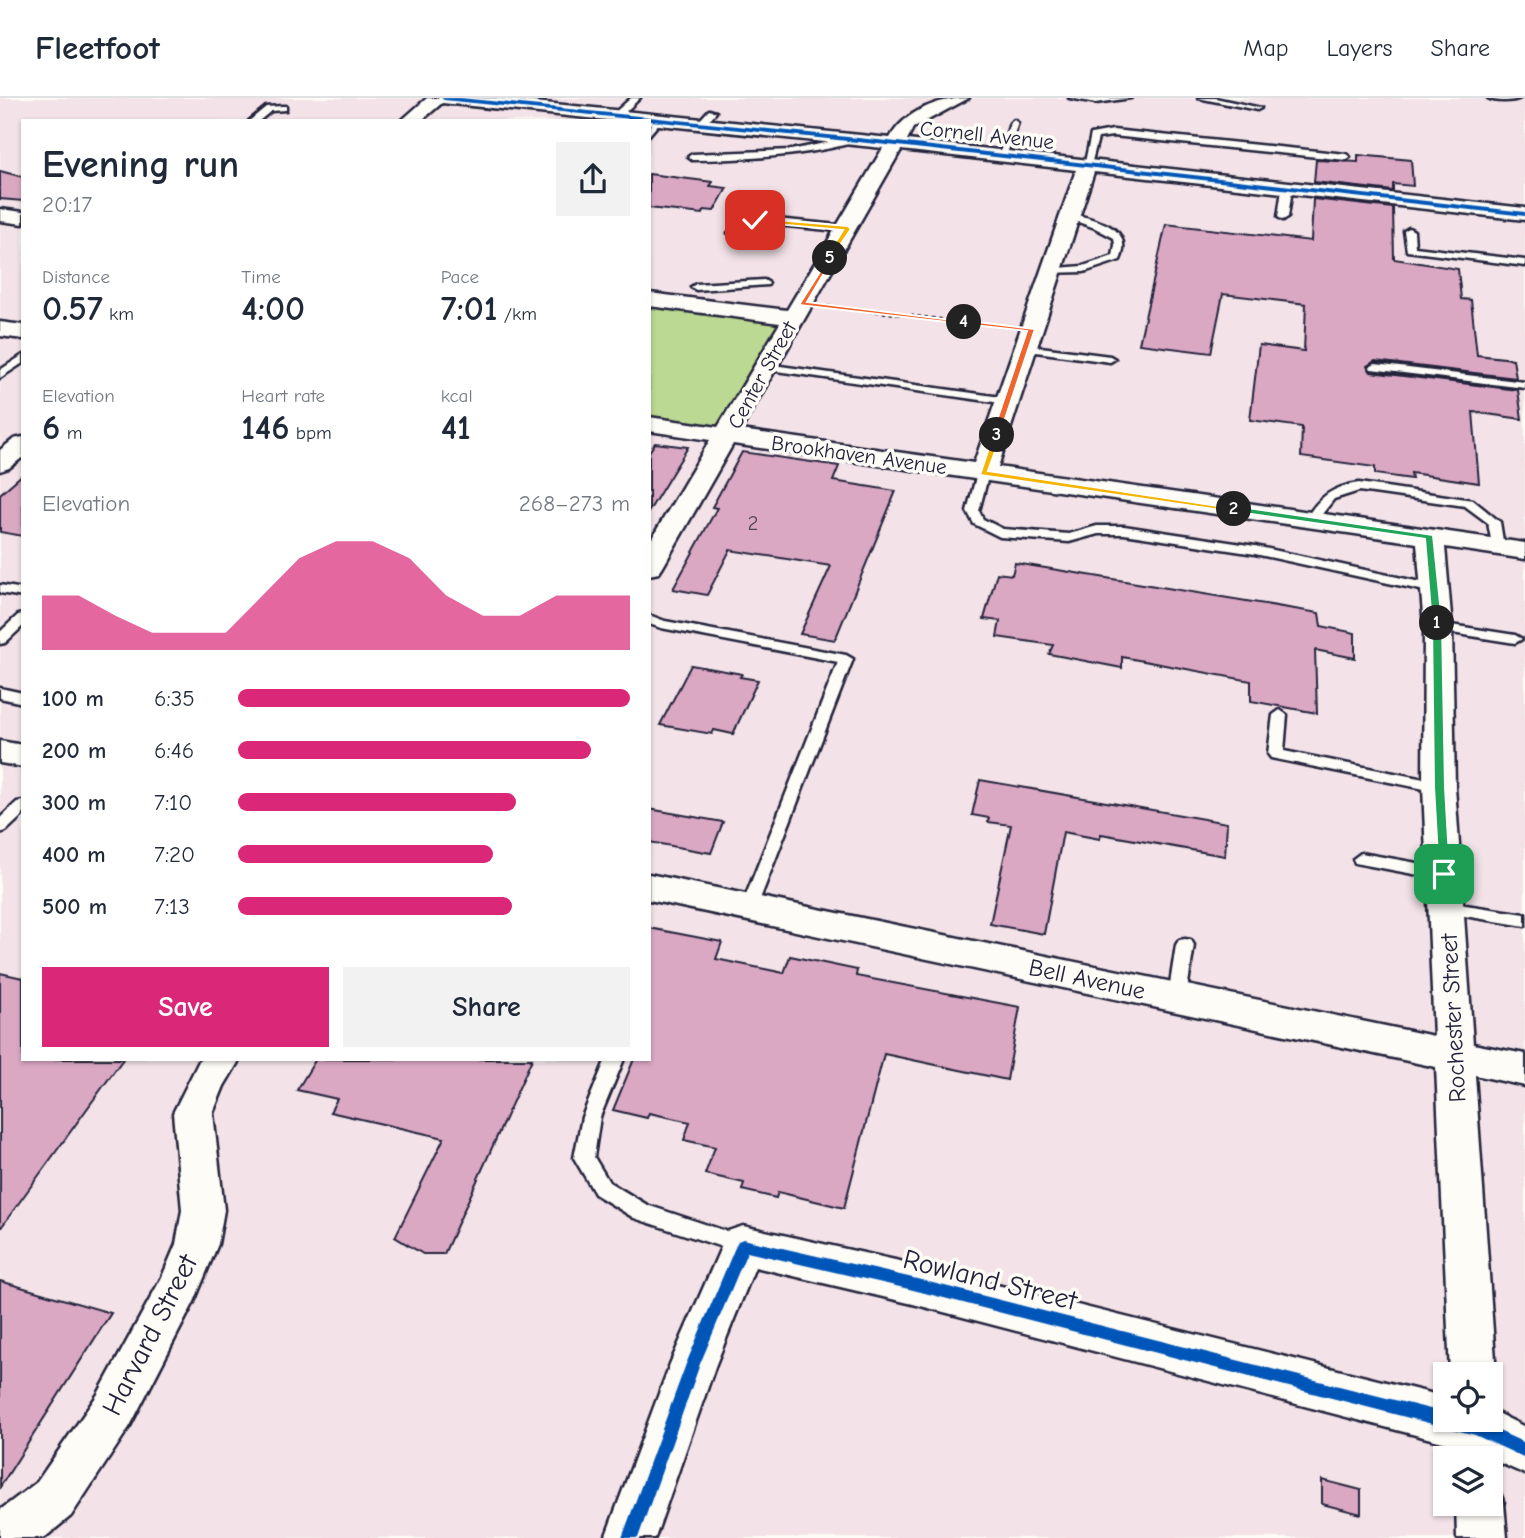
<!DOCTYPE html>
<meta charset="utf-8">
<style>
body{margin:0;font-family:"Comic Neue",sans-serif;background:#f2f2f3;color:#1f2937;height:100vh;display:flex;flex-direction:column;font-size:26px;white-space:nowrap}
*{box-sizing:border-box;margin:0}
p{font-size:23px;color:#747a83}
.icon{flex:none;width:38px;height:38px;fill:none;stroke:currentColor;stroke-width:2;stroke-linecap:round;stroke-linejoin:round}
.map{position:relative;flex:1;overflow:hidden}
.sheet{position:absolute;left:21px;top:21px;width:630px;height:942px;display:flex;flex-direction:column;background:#fff;border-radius:0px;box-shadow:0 2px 5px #0004}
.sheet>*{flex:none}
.fabs{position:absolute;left:1433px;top:1264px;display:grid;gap:14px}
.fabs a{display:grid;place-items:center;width:70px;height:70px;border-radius:0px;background:#fff;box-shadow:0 2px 5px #0004;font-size:35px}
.pin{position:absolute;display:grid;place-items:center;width:60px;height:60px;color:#fff;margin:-30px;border-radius:14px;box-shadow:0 4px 10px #0006}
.km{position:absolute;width:35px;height:35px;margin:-18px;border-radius:50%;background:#222;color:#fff;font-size:19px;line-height:35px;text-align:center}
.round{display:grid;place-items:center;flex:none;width:74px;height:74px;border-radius:0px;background:#f2f2f3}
.summary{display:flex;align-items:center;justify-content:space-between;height:119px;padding:0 21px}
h1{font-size:38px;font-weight:600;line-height:52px}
.stats{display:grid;grid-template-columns:repeat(3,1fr);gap:10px;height:119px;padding:7px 21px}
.stats div{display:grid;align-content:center}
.stats b{font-size:35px;font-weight:600}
.stats small{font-size:19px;font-weight:400}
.stats p{font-size:19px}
.chart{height:196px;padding:14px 21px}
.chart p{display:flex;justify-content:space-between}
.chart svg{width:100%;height:126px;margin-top:7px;fill:#db2777;opacity:.7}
.cta{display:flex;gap:14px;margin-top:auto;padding:14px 21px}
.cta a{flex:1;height:80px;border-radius:0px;background:#db2777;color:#fff;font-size:28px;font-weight:600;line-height:80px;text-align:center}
.cta a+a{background:#f2f2f3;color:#1f2937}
ul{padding:0 21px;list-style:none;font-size:23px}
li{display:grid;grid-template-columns:112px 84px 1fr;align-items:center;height:52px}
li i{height:18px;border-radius:9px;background:#db2777}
header{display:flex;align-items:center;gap:42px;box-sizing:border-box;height:98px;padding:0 35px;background:#fff;border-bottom:2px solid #e0e1e3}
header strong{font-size:33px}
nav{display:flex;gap:38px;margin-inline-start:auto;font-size:24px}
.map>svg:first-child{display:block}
.built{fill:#f3e3e8;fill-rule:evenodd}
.green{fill:#bbd992;stroke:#6e7e66;stroke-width:2}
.building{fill:#dba8c4;stroke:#22223b;stroke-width:2}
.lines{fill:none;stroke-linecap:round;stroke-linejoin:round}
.service-casing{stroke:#22223b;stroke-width:5}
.minor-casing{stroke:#22223b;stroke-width:5}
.path{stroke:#22223b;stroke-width:2.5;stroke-dasharray:3.5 3.5;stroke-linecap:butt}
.service{fill:#fdfcf7;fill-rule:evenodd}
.minor{fill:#fdfcf7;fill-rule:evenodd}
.cycleway-casing{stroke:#fdfcf7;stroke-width:5}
.cycleway{fill:#0057b8;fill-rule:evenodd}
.split-1{fill:#22a559;stroke:#fff;stroke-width:2}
.split-2{fill:#22a559;stroke:#fff;stroke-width:2}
.split-3{fill:#f5b400;stroke:#fff;stroke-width:2}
.split-4{fill:#f0652b;stroke:#fff;stroke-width:2}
.split-5{fill:#f0652b;stroke:#fff;stroke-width:2}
.split-6{fill:#f5b400;stroke:#fff;stroke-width:2}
.labels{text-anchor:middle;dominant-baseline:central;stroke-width:7;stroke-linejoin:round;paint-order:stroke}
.far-street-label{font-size:21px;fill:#22223b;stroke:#fdfcf7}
.number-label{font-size:21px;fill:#50445d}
.street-label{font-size:24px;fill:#22223b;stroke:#fdfcf7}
.near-street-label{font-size:28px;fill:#22223b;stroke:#fdfcf7}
</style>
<header>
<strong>Fleetfoot</strong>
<nav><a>Map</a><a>Layers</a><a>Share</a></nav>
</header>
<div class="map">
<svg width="1525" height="1440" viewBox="0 0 1525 1440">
<rect width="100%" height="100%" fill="#fdfcf7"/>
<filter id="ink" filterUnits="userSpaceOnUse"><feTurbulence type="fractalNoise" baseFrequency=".0143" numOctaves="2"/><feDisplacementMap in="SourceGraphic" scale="14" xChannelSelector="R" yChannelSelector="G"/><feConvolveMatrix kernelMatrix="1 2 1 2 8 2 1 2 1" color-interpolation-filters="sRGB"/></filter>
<g filter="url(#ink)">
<path class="built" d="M0,0H1525V1440H0ZM23,23H649V961H23ZM1446,1276H1491V1321H1446ZM1446,1360H1491V1405H1446Z"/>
<path class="green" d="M649,201L794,220L728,338L649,326Z"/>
<g class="building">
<path d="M1358,57L1411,62L1413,88L1393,86V93L1314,84L1316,62L1358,64Z"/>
<path d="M0,73L23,79V103L0,101Z"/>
<path d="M649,76L713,84L710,88L727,90L714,113L704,112L703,116L649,110Z"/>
<path d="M1313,101L1393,110L1394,161L1458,171L1461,201L1471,202L1477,257L1513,261L1516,280L1375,263L1367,268L1371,274L1518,292L1522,321L1473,314L1479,385L1411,375L1412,381L1375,376V369L1301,359L1302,329L1250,322L1259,247L1304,253L1306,206L1223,196L1211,255L1139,246L1166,126L1311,143Z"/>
<path d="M655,345L688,349L649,413V354Z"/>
<path d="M742,354L839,368L833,383L896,393L835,542L800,536L831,468L730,452L707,497L673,491L717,410L712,409Z"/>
<path d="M23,376V438L0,434V396Z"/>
<path d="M1015,465L1319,515L1321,528L1355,535V560L1315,552L1317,615L1251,603V583L1122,559V570L1049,556L1053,547L997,539L1000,523L984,521L997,475L1012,477Z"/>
<path d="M691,567L742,576L740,579L758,582L733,636L714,632L712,636L660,627Z"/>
<path d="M980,682L1227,725L1225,758L1101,736L1100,741L1063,734L1044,836L990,826L1011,727L988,724L989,720L972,717Z"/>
<path d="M649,711L723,724L711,755L649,744Z"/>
<path d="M649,830L722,844L716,861L784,875L790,858L857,872L856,878L1020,909L1007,982L884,956L844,1110L778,1094L776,1100L742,1092L744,1085L705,1076L715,1049L684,1042L690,1024L649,1015L647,1020L613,1012L634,961H649Z"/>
<path d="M0,875L23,880V961H123L0,1131Z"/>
<path d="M316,961H532L444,1156H423L395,1139L444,1040L330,1014L337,1001L297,992Z"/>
<path d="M0,1183L111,1215L0,1389Z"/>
<path d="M1322,1382L1361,1392V1416L1322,1406Z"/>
</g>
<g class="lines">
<defs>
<g id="service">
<path d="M631,0H640L619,20H613V16Z"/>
<path d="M1069,0H1131L1096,5Z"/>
<path d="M1198,0H1215L1261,10L1257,12Z"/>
<path d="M1488,0H1520C1513,4 1495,4 1488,0Z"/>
<path d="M283,8H286V12L271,13L259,23H249L266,9Z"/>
<path d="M709,12L716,14L703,29H697V25Z"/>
<path d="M655,20L662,22L649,37V29Z"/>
<path d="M1014,22L1018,25L1006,58L999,60L1010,25Z"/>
<path d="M1113,32L1346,56L1350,59L1346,62L1113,38L1098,40L1091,67L1084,69L1091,36Z"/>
<path d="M849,40L853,43L852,45C799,59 746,61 692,62L688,59L692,56L791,52Z"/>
<path d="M1287,88L1292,91L1288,119L1283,122L1278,119L1282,91Z"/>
<path d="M1070,115C1095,122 1135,128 1120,162L1084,174L1045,175V171L1083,168L1113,158L1115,147L1114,140L1095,130L1067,120V116Z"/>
<path d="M756,119L848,128L853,131L848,134L756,125L744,128L736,137L728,135L738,124Z"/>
<path d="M1409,130L1414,133L1415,149L1525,162V168L1407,153L1404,133Z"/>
<path d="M764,182L769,185L768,187L696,192L691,189L696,186Z"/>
<path d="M1025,247L1110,258L1115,261L1110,264L1021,252L1020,250Z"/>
<path d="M23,257V265L0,280V272Z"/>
<path d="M766,266L1008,300L1014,303L1008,306L762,271L761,269Z"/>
<path d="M1375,266L1525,284V290L1371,271L1370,269Z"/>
<path d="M983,371L989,375L979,413L983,421L1003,431L1069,436L1097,428H1124L1255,448L1434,487L1441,491L1434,495L1255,456L1124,436H1098L1069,444L1000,439L974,426L967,413L977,375Z"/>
<path d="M1359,385L1473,402L1500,424L1504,449L1498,453L1493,452L1488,425L1465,408L1359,393L1334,401L1315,425H1307L1305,422C1319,399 1332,389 1359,385Z"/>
<path d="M0,487L23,491V499L0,495Z"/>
<path d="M23,516V528L5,545L0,546V534L18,517Z"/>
<path d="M649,517L665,523L846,557L853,561L755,814H743L741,810L838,564L661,530L649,526Z"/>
<path d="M1438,525L1515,537L1522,541L1515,545L1433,532L1431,529L1433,526Z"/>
<path d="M0,590L23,595V605L0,600Z"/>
<path d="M1280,612L1287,617L1284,653L1439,684L1447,689L1439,694L1271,660L1268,656L1273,617Z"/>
<path d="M23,703V717L6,733L0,735V720L17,704Z"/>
<path d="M1361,755L1445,770L1451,772L1453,776L1451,780L1445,782L1355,765L1353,761Z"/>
<path d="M1446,804L1525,816V828L1440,814L1438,810L1440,806Z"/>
<path d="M1185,841L1191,842L1194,847L1186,899L1183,904L1177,906L1171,904L1168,899L1176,847L1179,842Z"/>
<path d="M606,961H624L600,1019L594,1059L609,1084L647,1107L750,1141L753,1147L750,1153L743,1156L634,1120L595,1096L574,1060L582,1019Z"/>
</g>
<g id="minor">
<path d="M427,0H495L890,40C905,13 939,0 969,0L913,30L907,42L1525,110V122L1094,74L998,369L1525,445V461L1445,449L1452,529L1455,689L1473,946L1525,956V988L1475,977L1496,1276L1491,1287V1276H1450L1436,969L649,802V776L1434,938L1423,689L1424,529L1417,445L733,346L663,469L659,475L649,477V445L710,342L649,333V319L718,329L780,225L649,208V195L787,212L883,50L649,26V23H616L442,5L421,23H401ZM901,52L1076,72L974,365L741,332Z"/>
<path d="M0,111L23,114V126L0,123Z"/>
<path d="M0,224L23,227V241L0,238Z"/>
<path d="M23,339V359L9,370L0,373V352L14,341Z"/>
<path d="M0,643L23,647V669L0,665Z"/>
<path d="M200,961H240L224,988L213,1015L224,1112L218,1146L194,1204L130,1328L71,1418L44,1440H0V1412L37,1384L98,1296L162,1179L176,1146L182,1112L173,1015Z"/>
<path d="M743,1128L913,1166L1446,1299V1321H1491V1304L1497,1315L1525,1329V1376L1500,1365L1495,1377L1491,1378V1360H1454V1347L913,1206L755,1169L716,1266L655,1440H605L670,1266L722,1147L728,1133Z"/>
<path d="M1491,1385L1497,1388L1504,1405L1507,1440H1457L1456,1405H1491Z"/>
</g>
</defs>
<use href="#service" class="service-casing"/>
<use href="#minor" class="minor-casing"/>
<path class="path" d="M827,208L1010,229"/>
<use href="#service" class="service"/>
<use href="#minor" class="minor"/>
<defs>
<g id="cycleway">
<path d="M441,0H460L897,44L1525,114V118L897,48L444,2Z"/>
<path d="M743,1141L913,1180L1446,1315V1321L1477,1323L1525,1345V1360L1475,1337L913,1192L747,1154L700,1266L638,1440H622L686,1266L736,1147L738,1143Z"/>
</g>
</defs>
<use href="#cycleway" class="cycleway-casing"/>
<use href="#cycleway" class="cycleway"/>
</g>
</g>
<path class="split-1" d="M1437,522L1442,525L1445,689L1450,776L1444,780L1439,776L1434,689L1432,525Z"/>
<path class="split-2" d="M1234,408L1433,437L1442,525L1437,528L1432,525L1425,441L1230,413V409Z"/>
<path class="split-3" d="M994,335L1001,337L988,373L1238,411L1234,414L980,377Z"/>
<path class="split-4" d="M961,222L1035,231L999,339L992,337L1027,233L964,226Z"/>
<path class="split-5" d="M830,158L833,160L807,204L968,224L964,226L799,207Z"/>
<path class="split-6" d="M753,120L848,128L851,131L830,162L826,160L843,132L755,124Z"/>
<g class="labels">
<g class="far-street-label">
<text transform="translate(987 37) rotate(6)">Cornell Avenue</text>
<text transform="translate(762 277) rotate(-61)">Center Street</text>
<text transform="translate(859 357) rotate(8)">Brookhaven Avenue</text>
</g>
<g class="number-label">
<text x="753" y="425">2</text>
</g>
<g class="street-label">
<text transform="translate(1087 881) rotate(12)">Bell Avenue</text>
<text transform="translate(1453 920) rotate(-93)">Rochester Street</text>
</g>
<g class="near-street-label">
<text transform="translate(990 1182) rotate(14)">Rowland Street</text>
<text transform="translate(150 1237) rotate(-63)">Harvard Street</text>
</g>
</g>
</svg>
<div class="fabs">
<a><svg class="icon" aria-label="locate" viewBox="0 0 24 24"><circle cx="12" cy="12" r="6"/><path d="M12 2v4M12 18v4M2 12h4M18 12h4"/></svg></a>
<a><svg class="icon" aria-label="layers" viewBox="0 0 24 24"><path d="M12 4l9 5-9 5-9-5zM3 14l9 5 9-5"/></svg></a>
</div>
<div class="pin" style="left:1444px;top:776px;background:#1e9e55"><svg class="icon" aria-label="arrive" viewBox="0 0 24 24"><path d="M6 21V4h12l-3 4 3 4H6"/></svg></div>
<div class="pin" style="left:755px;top:122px;background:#d93025"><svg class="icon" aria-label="check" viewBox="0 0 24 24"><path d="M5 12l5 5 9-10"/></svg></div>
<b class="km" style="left:1437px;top:525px">1</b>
<b class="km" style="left:1234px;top:411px">2</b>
<b class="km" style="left:997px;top:337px">3</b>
<b class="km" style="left:964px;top:224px">4</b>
<b class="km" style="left:830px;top:160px">5</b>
<section class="sheet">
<div class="summary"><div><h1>Evening run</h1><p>20:17</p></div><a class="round"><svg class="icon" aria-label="share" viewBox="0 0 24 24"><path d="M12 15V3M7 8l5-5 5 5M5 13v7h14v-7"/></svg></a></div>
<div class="stats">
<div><p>Distance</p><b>0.57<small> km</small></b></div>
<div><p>Time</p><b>4:00</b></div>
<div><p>Pace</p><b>7:01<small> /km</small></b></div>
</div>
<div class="stats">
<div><p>Elevation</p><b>6<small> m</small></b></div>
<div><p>Heart rate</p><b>146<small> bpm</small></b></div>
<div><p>kcal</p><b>41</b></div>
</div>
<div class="chart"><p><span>Elevation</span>268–273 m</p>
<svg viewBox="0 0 160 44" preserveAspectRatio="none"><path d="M0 44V25L10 25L20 32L30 38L40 38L50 38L60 25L70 12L80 6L90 6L100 12L110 25L120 32L130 32L140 25L150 25L160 25V44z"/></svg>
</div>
<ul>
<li><b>100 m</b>6:35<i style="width:100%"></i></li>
<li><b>200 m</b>6:46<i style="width:90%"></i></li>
<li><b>300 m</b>7:10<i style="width:71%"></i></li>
<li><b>400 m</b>7:20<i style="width:65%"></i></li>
<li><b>500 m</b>7:13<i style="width:70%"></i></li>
</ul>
<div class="cta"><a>Save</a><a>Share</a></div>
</section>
</div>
